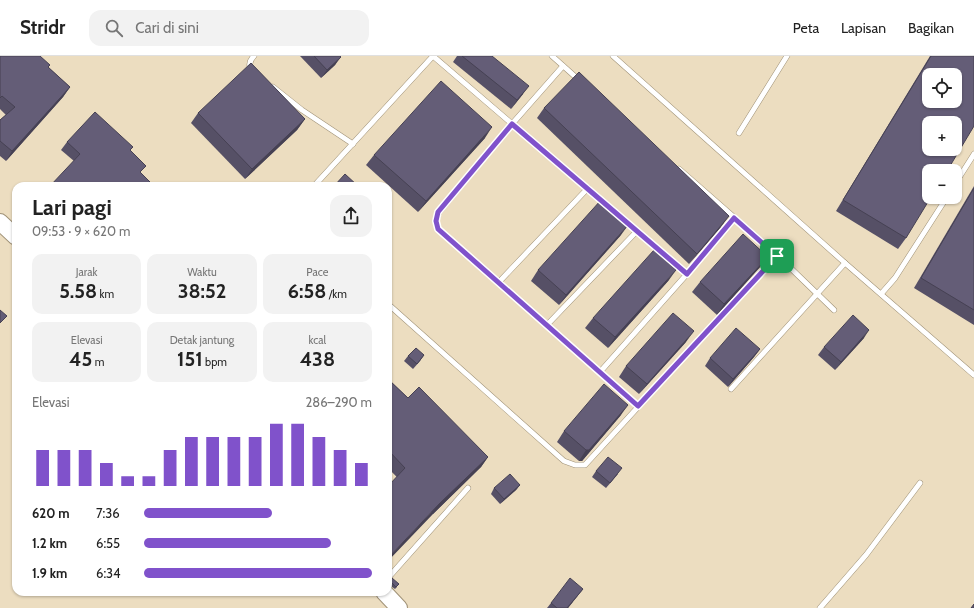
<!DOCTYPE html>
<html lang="id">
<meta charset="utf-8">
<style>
body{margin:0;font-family:Cabin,sans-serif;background:#f2f2f2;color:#222;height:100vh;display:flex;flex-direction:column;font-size:15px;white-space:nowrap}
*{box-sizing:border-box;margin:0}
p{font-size:13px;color:#767676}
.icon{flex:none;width:22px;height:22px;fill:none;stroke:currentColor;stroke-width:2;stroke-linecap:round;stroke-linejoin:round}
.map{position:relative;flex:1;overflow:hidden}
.panel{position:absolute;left:12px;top:126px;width:380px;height:414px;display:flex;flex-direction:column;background:#fff;border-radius:12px;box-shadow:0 1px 3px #0004}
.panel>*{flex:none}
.fabs{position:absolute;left:922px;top:12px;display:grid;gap:8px}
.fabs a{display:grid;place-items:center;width:40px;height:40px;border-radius:8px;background:#fff;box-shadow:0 1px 3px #0004;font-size:20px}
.pin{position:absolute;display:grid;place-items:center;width:34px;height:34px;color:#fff;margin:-17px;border-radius:8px;box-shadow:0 2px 6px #0006}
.round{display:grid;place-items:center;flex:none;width:42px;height:42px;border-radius:12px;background:#f2f2f2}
.headline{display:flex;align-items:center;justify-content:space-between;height:68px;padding:0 20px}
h1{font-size:22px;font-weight:700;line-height:30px}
.metrics{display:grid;grid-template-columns:repeat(3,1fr);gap:6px;height:68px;padding:4px 20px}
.metrics div{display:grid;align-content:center;border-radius:10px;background:#f2f2f2;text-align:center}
.metrics b{font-size:20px;font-weight:700}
.metrics small{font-size:11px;font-weight:400}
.metrics p{font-size:11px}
.chart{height:112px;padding:8px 20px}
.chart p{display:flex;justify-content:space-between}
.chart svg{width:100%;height:72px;margin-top:4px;stroke:#8052cb;stroke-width:6}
ul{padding:0 20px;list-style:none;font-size:13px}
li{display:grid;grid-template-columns:64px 48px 1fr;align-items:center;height:30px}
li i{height:10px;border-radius:5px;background:#8052cb}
header{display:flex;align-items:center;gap:24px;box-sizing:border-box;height:56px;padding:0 20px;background:#fff;border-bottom:1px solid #e0e0e0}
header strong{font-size:19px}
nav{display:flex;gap:22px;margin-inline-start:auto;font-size:14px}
.search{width:280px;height:36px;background:#f2f2f2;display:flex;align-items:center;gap:10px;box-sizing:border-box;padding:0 14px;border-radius:12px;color:#767676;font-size:15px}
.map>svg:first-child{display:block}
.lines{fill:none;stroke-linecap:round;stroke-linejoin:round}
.service-casing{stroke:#a09277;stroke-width:6}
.trunk-casing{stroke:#a09277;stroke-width:18}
.service{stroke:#fff;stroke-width:5}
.trunk{stroke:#fff;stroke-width:16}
.wall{fill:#565066}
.shaded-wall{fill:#464153}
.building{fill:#645d77;stroke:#464153;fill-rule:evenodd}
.route-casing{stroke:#fff;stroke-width:8}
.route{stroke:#8052cb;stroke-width:5}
</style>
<header>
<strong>Stridr</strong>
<div class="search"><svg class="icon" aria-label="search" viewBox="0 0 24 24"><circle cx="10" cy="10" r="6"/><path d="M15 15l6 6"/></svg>Cari di sini</div>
<nav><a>Peta</a><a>Lapisan</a><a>Bagikan</a></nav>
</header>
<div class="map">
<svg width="974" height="552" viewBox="0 0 974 552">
<rect width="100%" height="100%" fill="#ecddc0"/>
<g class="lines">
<defs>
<g id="service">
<path d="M433,0L687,218"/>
<path d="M552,0L579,24"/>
<path d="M613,0L845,207L974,319"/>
<path d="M563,10L512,68L439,156L436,165L438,173L638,350"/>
<path d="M251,13C248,8 250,4 254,0"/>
<path d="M273,31L302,54L353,88"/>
<path d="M739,77L787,0"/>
<path d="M679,113L777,199L834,254"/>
<path d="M955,128L974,98"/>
<path d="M314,130L433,0"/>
<path d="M499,226L588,132"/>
<path d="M881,238L895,222L947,141"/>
<path d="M388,248L564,405L575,409H585L777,199"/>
<path d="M547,269L637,175"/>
<path d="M600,316L687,218L734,162"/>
<path d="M731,333L845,207"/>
<path d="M388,522L468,432"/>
<path d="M820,552L866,499L920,427"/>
</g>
<g id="trunk">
<path d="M0,166L16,181"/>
<path d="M384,536L399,552"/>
</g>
</defs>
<use href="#service" class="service-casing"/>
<use href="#trunk" class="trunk-casing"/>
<use href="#service" class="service"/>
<use href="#trunk" class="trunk"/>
</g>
<g class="wall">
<path d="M0,0L50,9L48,11L70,31L63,41L6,105L0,100V64L6,59L0,53Z"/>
<path d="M300,0H340L335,9L321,22Z"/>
<path d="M457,0H492L523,38L511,53L453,6Z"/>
<path d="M930,0H974L906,182L898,193L836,155Z"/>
<path d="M544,52L721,171L689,208L537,62Z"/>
<path d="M198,57L305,63L297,74L245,123L191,67Z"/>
<path d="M485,82L418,156L366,109L374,99Z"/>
<path d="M67,86L133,91L74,105L61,94Z"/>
<path d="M974,130V269L914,232Z"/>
<path d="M621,179L559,249L531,225L538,214Z"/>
<path d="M760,211L717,259L692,236L700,226Z"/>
<path d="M669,224L608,292L585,272L593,262Z"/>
<path d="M864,282L835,314L818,299L824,291Z"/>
<path d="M686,286L639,338L619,321L626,310Z"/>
<path d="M760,293L754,301L728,331L705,310L710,302Z"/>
<path d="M424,299L420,305L413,313L404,305L408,300Z"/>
<path d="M388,323L408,342L488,401L481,411L433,458L388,412Z"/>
<path d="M621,359L582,405H579L557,386L564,375Z"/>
<path d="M596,415L618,418L606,432L592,421Z"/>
<path d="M520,429L516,434L500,448L491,438L494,432Z"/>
<path d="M389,524L397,531L395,533L388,528Z"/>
<path d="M583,533L568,552H547L551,547Z"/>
</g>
<g class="shaded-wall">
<path d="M341,1L335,9L321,22L327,14Z"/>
<path d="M529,30L523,38L511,53L517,44Z"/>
<path d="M70,31L63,41L6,105L12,95Z"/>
<path d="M305,63L297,74L245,123L252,113Z"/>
<path d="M492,71L485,82L418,156L426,145Z"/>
<path d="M729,160L721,171L689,208L697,198Z"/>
<path d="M629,168L621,179L559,249L566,239Z"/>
<path d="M768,201L760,211L717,259L724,248Z"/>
<path d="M676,214L669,224L608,292L615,281Z"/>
<path d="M869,274L864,282L835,314L841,306Z"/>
<path d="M694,275L686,286L639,338L647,328Z"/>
<path d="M760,293L754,301L728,331L733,323Z"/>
<path d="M628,349L621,359L582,405H579L586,394Z"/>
<path d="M488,401L481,411L433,458L388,505V502L440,447Z"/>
<path d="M520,429L516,434L500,448L504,443Z"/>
<path d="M583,533L568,552H567Z"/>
</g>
<g class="building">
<path d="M0,0H40L50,9L48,11L70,31L12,95L0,85V64L15,51L2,40L0,42Z"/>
<path d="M314,0H340L341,1L327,14Z"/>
<path d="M462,0H492L529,30L517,44Z"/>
<path d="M931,0H974V70L947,115H929V141H931L906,182L843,144ZM929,19H955V45H929ZM929,67H955V93H929Z"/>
<path d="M251,7L305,63L252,113L198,57Z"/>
<path d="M579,16L729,160L697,198L544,52Z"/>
<path d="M441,25L492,71L426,145L374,99Z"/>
<path d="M95,56L133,91L130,94L146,110L140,116L154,130H50L80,98L67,86Z"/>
<path d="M345,118L358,130H334Z"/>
<path d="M974,132V254L921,222Z"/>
<path d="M601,144L629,168L566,239L538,214Z"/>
<path d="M743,178L768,201L724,248L700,226Z"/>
<path d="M654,194L676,214L615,281L593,262Z"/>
<path d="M0,254L7,260L0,267Z"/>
<path d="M673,257L694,275L647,328L626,310Z"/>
<path d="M853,259L869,274L841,306L824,291Z"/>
<path d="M736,272L760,293L733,323L710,302Z"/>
<path d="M416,292L424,299L417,308L408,300Z"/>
<path d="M388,323L408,342L419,331L488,401L440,447L388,502V430L405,412L388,394Z"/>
<path d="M604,328L628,349L589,394H586L564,375Z"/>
<path d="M608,401L622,412L610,427L596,415Z"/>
<path d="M510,418L520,429L504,443L494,432Z"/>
<path d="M392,522L399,528L396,531L389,524Z"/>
<path d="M570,522L583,533L567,552H557L551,547Z"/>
<path d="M974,548V552H971Z"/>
</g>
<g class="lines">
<defs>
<path id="route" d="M512,68L687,218L734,162L777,200L638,350L438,173L436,165L438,156Z"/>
</defs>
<use href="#route" class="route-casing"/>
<use href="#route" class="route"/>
</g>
</svg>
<div class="fabs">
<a><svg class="icon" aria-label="locate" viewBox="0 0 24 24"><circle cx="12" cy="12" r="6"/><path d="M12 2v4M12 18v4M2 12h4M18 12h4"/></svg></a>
<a>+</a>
<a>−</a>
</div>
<div class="pin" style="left:777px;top:200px;background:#1e9e55"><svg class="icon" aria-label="arrive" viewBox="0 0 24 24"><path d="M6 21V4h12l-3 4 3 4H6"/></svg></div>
<section class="panel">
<div class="headline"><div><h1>Lari pagi</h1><p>09:53 · 9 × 620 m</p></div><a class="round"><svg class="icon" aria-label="share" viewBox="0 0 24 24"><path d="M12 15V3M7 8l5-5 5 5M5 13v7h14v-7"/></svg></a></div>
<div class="metrics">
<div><p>Jarak</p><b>5.58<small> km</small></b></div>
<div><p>Waktu</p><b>38:52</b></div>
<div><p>Pace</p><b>6:58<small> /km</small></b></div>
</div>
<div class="metrics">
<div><p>Elevasi</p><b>45<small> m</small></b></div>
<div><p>Detak jantung</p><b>151<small> bpm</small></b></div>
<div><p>kcal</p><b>438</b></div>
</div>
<div class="chart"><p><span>Elevasi</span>286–290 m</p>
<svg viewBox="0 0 160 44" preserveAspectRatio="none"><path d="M5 44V22M15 44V22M25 44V22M35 44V30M45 44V38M55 44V38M65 44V22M75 44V14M85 44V14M95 44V14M105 44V14M115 44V6M125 44V6M135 44V14M145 44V22M155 44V30"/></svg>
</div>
<ul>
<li><b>620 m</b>7:36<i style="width:56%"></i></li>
<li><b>1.2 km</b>6:55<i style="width:82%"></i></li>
<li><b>1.9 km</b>6:34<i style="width:100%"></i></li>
</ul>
</section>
</div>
